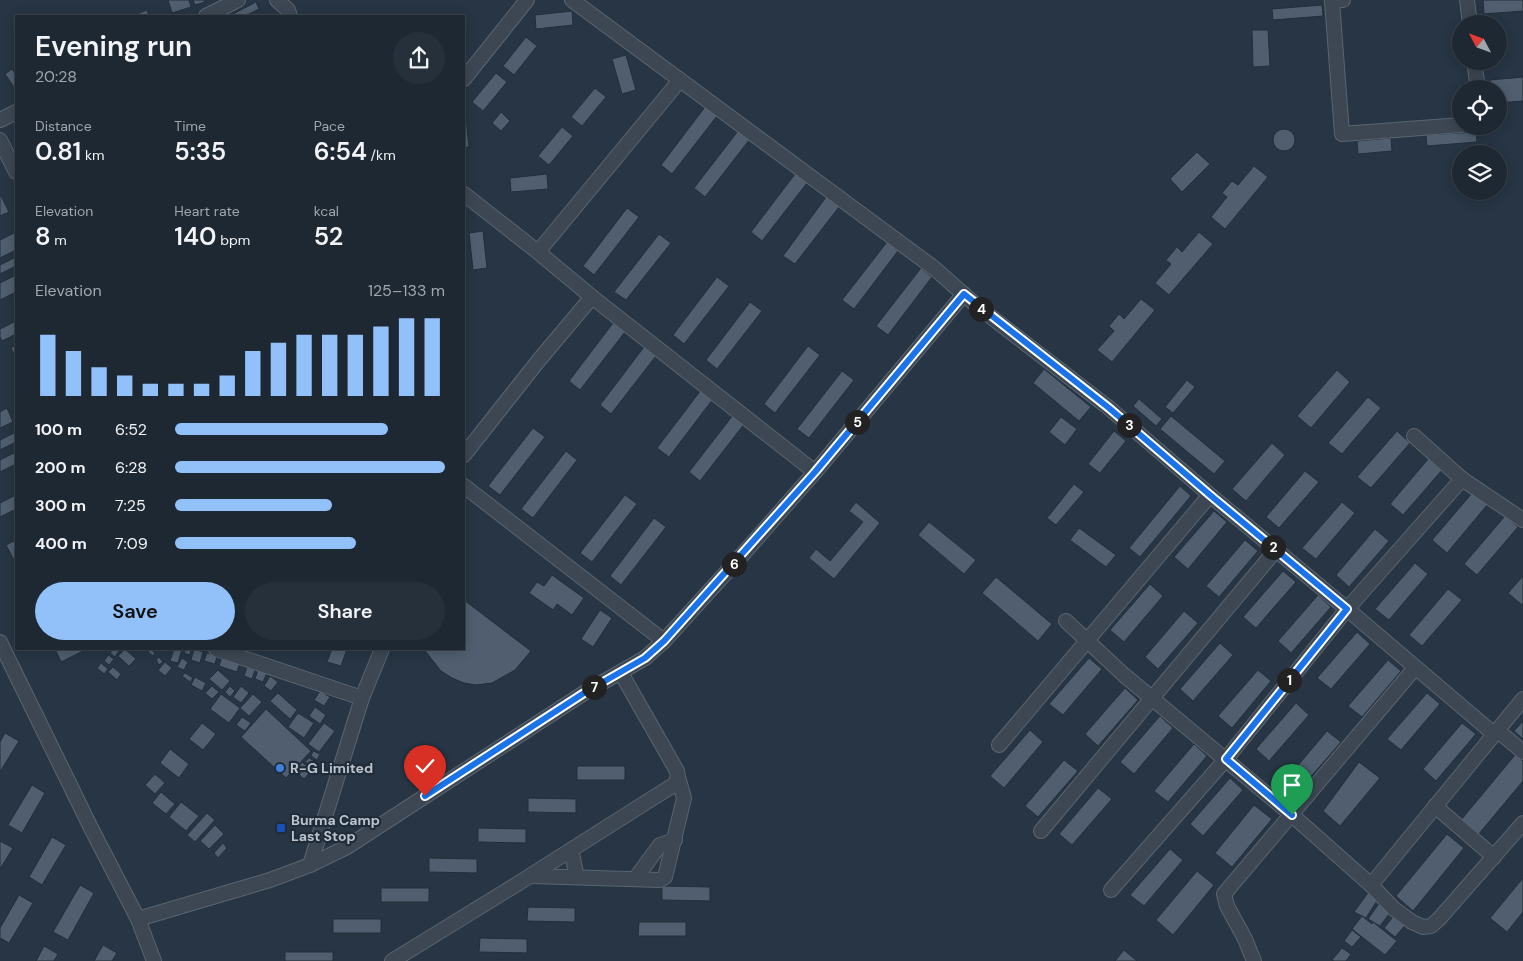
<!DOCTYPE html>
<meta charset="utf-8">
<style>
body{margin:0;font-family:"DM Sans",sans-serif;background:#25303b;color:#f1f3f6;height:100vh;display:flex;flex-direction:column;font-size:19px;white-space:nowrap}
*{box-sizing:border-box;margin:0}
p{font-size:16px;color:#a0a6ac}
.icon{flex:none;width:28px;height:28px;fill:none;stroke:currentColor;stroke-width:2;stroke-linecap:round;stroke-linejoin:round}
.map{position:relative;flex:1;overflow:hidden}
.side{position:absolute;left:15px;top:15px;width:450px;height:635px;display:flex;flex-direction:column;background:#1d2833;border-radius:0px;box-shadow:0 2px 12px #0003,0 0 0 1px #3b444e}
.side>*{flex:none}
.needle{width:32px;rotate:311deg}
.tools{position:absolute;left:1452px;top:15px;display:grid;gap:10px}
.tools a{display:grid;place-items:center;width:55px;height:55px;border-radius:50%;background:#1d2833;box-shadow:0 2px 12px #0003,0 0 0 1px #3b444e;font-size:25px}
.pin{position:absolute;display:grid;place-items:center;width:42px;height:42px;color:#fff;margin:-51px -21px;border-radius:50% 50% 50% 0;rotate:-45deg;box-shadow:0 0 5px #0007}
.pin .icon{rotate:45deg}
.km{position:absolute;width:25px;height:25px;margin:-12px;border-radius:50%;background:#222;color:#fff;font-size:14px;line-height:25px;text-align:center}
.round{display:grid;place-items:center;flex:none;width:52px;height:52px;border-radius:26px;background:#25303b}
.headline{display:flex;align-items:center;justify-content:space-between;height:85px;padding:0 20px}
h1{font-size:28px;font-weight:600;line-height:38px}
.stats{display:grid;grid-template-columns:repeat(3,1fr);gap:8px;height:85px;padding:5px 20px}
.stats div{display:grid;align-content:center}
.stats b{font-size:25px;font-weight:600}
.stats small{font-size:14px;font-weight:400}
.stats p{font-size:14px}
.chart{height:140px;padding:10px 20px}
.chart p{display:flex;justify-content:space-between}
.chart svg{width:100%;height:90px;margin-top:5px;stroke:#92c0f9;stroke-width:6}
.button{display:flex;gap:10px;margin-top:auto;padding:10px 20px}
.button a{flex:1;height:58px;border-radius:30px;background:#92c0f9;color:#111;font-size:20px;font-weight:600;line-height:58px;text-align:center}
.button a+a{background:#25303b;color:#f1f3f6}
ul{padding:0 20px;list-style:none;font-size:16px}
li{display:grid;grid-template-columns:80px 60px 1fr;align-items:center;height:38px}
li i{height:12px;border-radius:6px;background:#92c0f9}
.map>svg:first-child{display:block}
.building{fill:#505e6f;stroke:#222e3b}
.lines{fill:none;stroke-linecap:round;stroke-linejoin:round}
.street-casing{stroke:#5a6571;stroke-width:16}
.street{stroke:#3c4753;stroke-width:14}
.route-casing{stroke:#fff;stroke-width:10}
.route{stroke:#1a73e8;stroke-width:6}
.shop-dot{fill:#3f7fe0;stroke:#202c39;stroke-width:2}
.transit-dot{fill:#1a4fb4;stroke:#202c39;stroke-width:2}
.labels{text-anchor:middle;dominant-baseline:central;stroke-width:4.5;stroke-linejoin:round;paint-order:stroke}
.poi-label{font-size:14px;font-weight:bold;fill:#b9c2cd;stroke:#202c39;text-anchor:start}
</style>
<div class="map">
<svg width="1523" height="961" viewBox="0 0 1523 961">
<rect width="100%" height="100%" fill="#273544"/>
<g class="building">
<path d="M168,0H189L191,7L172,13Z"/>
<path d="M193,0H204L205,2L195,5Z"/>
<path d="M1483,0H1523V11L1484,14Z"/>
<path d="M256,2L259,9L245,16H234L233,14Z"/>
<path d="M1322,5L1323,16L1273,20L1272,9Z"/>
<path d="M147,10L149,16H139V13Z"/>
<path d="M572,11L573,25L536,29L535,15Z"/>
<path d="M1252,30H1268L1270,66L1253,67Z"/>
<path d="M526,37L537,46L514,75L503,66Z"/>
<path d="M626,55L636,90L622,94L612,59Z"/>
<path d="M12,69L16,75V90L5,74Z"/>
<path d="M496,73L507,82L483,111L472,102Z"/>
<path d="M1523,77V101L1499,103V89H1491L1490,80Z"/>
<path d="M595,88L606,97L582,126L571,117Z"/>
<path d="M705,107L717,116L672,174L661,165Z"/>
<path d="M465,109L469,147H464V110Z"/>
<path d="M501,112L510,121L501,131L492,123Z"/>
<path d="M562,127L573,136L549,165L538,156Z"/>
<circle cx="1284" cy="140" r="11"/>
<path d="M738,131L750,139L705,197L694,188Z"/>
<path d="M1476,132L1477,142L1427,146L1426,135Z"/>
<path d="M1391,138L1392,151L1358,154L1357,141Z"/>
<path d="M1197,152L1210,164L1182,192L1170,179Z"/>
<path d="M1254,166L1268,177L1225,229L1211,217L1227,197L1222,193L1232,181L1238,185Z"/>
<path d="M547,174L548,189L511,192L510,178Z"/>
<path d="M795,174L807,183L762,241L751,232Z"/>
<path d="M829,193L839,207L795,264L783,256Z"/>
<path d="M0,194L9,212L0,216Z"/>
<path d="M627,208L639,217L594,275L583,266Z"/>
<path d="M483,231L487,268L473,270L469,233Z"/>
<path d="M16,232V250L0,258V240Z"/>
<path d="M1199,232L1213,244L1169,295L1155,283L1171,264L1166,260L1177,247L1182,252Z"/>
<path d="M659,234L671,243L626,300L614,292Z"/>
<path d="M887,242L898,251L854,309L842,300Z"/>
<path d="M16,257V266L0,274V265Z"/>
<path d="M921,268L932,277L888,335L876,326Z"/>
<path d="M16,275V292L0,300V283Z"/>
<path d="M717,277L729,286L684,344L673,335Z"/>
<path d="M1141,299L1155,310L1112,362L1097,350L1114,331L1109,326L1119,314L1124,319Z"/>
<path d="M750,302L762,311L717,369L706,360Z"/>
<path d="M16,321V334L2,341L0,337V329Z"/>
<path d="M613,323L625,332L580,390L569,381Z"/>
<path d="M16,345V353L14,354L11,348Z"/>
<path d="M808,346L820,355L775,413L764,404Z"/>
<path d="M644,347L656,356L611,414L600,405Z"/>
<path d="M1044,369L1091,407L1079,421L1033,383Z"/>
<path d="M1337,370L1350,382L1311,428L1297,416Z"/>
<path d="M842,371L854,380L809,438L797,429Z"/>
<path d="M1187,380L1195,387L1173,413L1165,407Z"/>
<path d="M701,390L713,399L669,457L657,448Z"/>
<path d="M1368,397L1381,408L1342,454L1328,443Z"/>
<path d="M1139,399L1162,419L1156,426L1133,406Z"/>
<path d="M7,408L13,422L0,428V412Z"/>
<path d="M733,415L745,423L700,481L689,472Z"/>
<path d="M1171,416L1225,461L1214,474L1160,429Z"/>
<path d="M1061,417L1077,429L1065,445L1049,432Z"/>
<path d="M533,428L545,437L500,495L488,486Z"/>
<path d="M1114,431L1126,441L1100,473L1088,464Z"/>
<path d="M1397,431L1410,443L1371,488L1357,477Z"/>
<path d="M16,432V442L0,450V440Z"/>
<path d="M1272,443L1285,455L1246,501L1232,489Z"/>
<path d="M566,451L577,460L533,518L521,509Z"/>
<path d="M16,452V464L0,472V460Z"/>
<path d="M1429,458L1443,469L1403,515L1390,504Z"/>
<path d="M1305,471L1319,482L1279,528L1266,517Z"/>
<path d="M1074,484L1084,492L1056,525L1047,518Z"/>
<path d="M1180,486L1191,496L1140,557L1129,548Z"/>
<path d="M1473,492L1488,504L1447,553L1432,540Z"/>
<path d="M16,495V509L0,517V503Z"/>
<path d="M625,495L637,504L592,562L580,553Z"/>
<path d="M856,502L880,523L834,579L809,558L816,549L830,561L863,522L849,511Z"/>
<path d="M1342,502L1355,513L1316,559L1302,548Z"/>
<path d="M1214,511L1227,522L1188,569L1174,557Z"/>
<path d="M1505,516L1518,527L1477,575L1464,564Z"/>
<path d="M654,518L666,527L621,585L610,576Z"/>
<path d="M929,522L976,560L964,574L918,535Z"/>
<path d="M1079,528L1116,555L1106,567L1070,540Z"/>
<path d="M1375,529L1389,541L1349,587L1336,575Z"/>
<path d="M16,540V559L14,560L6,545Z"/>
<path d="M1245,540L1258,551L1219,597L1206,586Z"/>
<path d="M1415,563L1428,574L1389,620L1375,609Z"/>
<path d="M1283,571L1296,582L1256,628L1243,617Z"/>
<path d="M552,575L584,598L572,615L557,604L553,610L529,593L537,582L544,586Z"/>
<path d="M1523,576V603L1522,605L1508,593Z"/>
<path d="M996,577L1052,624L1038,641L982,593Z"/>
<path d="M1150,584L1163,596L1124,642L1110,630Z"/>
<path d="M1448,589L1462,600L1422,646L1409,635Z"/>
<path d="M1318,595L1331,607L1291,653L1278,641Z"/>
<path d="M464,600L531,651L515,670L492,683L476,685L464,683L452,678L441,671L426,652L425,649H464Z"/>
<path d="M600,610L612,618L593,647L581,639Z"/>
<path d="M1184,611L1198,623L1158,669L1145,657Z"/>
<path d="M1357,632L1370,644L1331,689L1317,678Z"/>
<path d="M1220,643L1233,655L1193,701L1180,689Z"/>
<path d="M55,649H87L61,662Z"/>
<path d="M113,649L119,651L115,657L110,653Z"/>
<path d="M125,649L136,659L129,666L118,656Z"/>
<path d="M150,649L155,653L153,656L148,652Z"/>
<path d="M174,649H182L178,663L170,661Z"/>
<path d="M186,649L191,650L190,655L184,653Z"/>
<path d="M194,649L203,652L200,663L191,660Z"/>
<path d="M332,649H347L341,666L327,662Z"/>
<path d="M207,653L217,656L215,664L204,661Z"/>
<path d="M108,655L114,659L109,665L104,661Z"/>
<path d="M159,657L163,662L159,665L156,660Z"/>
<path d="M222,657L240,662L237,672L219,666Z"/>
<path d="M182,658L188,662L184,670L177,667Z"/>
<path d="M1089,658L1102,669L1063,715L1049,704Z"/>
<path d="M1388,660L1401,671L1362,717L1348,706Z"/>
<path d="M165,662L172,668L165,676L158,670Z"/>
<path d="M101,663L108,669L104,674L97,668Z"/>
<path d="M113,667L121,674L117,680L108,672Z"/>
<path d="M247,667L255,670L252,679L244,676Z"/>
<path d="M218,670L230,681L222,690L209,679Z"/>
<path d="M258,670L267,673L263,682L255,679Z"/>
<path d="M1258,670L1271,681L1232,728L1218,716Z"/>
<path d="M185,673L193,678L190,682L182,676Z"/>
<path d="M270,676L278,682L271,691L264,686Z"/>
<path d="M195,677L206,683L202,691L191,685Z"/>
<path d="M212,686L219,692L212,699L205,693Z"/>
<path d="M230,686L235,691L230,697L225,692Z"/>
<path d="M241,686L249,693L241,703L233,697Z"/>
<path d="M1125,688L1138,700L1098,746L1085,734Z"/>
<path d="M320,691L330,697L324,706L314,700Z"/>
<path d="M278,693L297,710L290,719L270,701Z"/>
<path d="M1427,693L1440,704L1401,750L1387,739Z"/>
<path d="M221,694L240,708L229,723L210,709Z"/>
<path d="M253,694L262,702L249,716L240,708Z"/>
<path d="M1296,703L1309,715L1269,761L1256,749Z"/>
<path d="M315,707L326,715L320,724L309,716Z"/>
<path d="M266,709L311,751L286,778L241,737Z"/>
<path d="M298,713L314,723L304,738L288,727Z"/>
<path d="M1160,716L1173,728L1134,774L1120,762Z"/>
<path d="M242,717L251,723L245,731L236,725Z"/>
<path d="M1523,721V739L1514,731Z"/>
<path d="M202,723L216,734L203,750L189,739Z"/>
<path d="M324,723L335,731L319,752L308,744Z"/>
<path d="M1462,723L1476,734L1436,781L1423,769Z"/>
<path d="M1030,730L1043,742L1004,788L990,776Z"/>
<path d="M1327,731L1341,742L1301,788L1288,777Z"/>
<path d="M5,733L19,741L0,772V742Z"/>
<path d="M1194,744L1207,756L1168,802L1154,791Z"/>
<path d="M170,749L189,764L179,778L160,763Z"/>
<path d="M313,751L320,754L317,760L311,756Z"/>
<path d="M1515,755L1523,761V781L1478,835L1461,820Z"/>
<path d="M309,758L316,762L313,767L305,762Z"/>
<path d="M1064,760L1078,771L1038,817L1025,806Z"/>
<path d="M302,762L312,770L304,779L295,771Z"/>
<path d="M1359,762L1380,778L1340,826L1323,811Z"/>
<rect x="577" y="766" width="48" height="14"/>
<path d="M155,774L165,783L155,794L145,785Z"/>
<path d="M1230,778L1243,790L1203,836L1190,824Z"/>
<path d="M32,785L45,793L22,833L8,825Z"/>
<path d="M1098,788L1112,799L1072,845L1059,834Z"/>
<path d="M161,792L175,804L166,814L152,803Z"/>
<path d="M528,798L576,799V813L528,812Z"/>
<path d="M181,802L199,816L186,831L169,817Z"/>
<path d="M1254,805L1272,819L1232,867L1215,853Z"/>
<path d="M207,813L215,820L195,842L187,835Z"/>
<path d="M215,825L224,834L209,849L200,841Z"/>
<path d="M478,828L526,829V843L478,842Z"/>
<path d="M1447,834L1464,848L1413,911L1396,896Z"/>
<path d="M52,837L66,845L42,885L29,877Z"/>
<path d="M0,841L13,848L0,869Z"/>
<path d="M223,843L227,848L218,858L214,853Z"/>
<path d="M1170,849L1183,860L1144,906L1130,895Z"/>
<path d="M429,858L477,859V873L429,872Z"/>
<path d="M1197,871L1214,885L1173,935L1156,920Z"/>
<path d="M1523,878V912L1507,932L1490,918Z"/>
<path d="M80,885L94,893L68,940L53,932Z"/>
<path d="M662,886L710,887V901L662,900Z"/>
<rect x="381" y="888" width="48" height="14"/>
<path d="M1370,890L1380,896L1366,918L1354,912Z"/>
<path d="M19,895L33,903L9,943L0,938V928Z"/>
<path d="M1380,902L1392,910L1380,926L1368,919Z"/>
<path d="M528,907L575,908V922L527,921Z"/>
<path d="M1396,913L1408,922L1395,937L1384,928Z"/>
<path d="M1362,916L1372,924L1373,922L1397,941L1385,955L1352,929Z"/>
<rect x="333" y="919" width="48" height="14"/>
<path d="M639,922H686V936H638Z"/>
<path d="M1352,930L1361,937L1352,947L1344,941Z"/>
<path d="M480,938L527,939V953L479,952Z"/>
<path d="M103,945L117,953L112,961H94Z"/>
<path d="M44,946L58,954L54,961H36Z"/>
<path d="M1342,948L1351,954L1346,961H1334L1332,960Z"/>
<path d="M1124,950L1137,961H1115Z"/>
<rect x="285" y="952" width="48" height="9"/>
</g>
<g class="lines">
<defs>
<g id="street">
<path d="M277,0L288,10L290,16"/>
<path d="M572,0L934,268L977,306L1109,408L1210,495L1347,609L1494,734"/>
<path d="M1343,0L1332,1L1342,134L1461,125"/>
<path d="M1467,0L1470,24"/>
<path d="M206,16L238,0"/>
<path d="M1474,61L1478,89"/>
<path d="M464,79L527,0"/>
<path d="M0,120L16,112"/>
<path d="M0,140L16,172"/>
<path d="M464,194L538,252L592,297L815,472"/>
<path d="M538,252L680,80"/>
<path d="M1414,436L1462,479L1523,520"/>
<path d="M464,455L539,360L592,297"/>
<path d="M464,486L664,641"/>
<path d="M1066,621L1124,675L1292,815L1371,885L1394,909L1412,922L1423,927L1431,926L1439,919L1523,823"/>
<path d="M0,642L91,828L138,919L154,961"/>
<path d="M216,649L362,698"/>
<path d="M1497,730L1523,752"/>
<path d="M999,745L1210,495"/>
<path d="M1435,806L1494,857"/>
<path d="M1041,831L1276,550"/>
<path d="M571,850L577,877"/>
<path d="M310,865L362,698L382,649"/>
<path d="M530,876L660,880L665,877L684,798L678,777"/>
<path d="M635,879L660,845L675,840"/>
<path d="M1371,885L1523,699"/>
<path d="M1111,890L1226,759L1347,609L1462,479"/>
<path d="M138,919L270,880L310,865L347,847L584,693L645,658L664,641L743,554L815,472L964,294"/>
<path d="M392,961L514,886L675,784L678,777L677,771L621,673"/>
<path d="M1254,961L1245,939L1227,906L1224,894L1415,668"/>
</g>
</defs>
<use href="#street" class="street-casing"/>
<use href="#street" class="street"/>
</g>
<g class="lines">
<defs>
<path id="route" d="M425,796L584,693L645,658L664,641L815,472L964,294L1109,408L1210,495L1347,609L1226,759L1292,815"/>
</defs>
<use href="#route" class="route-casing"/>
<use href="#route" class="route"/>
</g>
<circle class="shop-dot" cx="280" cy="768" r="5"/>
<rect class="transit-dot" x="276" y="823" width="10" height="10" rx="2.5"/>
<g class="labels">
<g class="poi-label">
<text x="290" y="768">R-G Limited</text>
<text x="291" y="820">Burma Camp<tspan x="291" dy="16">Last Stop</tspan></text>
</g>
</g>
</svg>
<div class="tools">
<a><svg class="needle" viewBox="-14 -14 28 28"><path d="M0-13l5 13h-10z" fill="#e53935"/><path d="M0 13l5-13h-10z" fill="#a0a6ac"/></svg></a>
<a><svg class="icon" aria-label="locate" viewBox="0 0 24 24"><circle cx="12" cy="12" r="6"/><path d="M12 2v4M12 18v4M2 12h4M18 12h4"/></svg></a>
<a><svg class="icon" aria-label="layers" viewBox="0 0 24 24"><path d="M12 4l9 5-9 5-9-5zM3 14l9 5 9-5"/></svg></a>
</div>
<div class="pin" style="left:1292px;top:815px;background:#1e9e55"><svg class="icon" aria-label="arrive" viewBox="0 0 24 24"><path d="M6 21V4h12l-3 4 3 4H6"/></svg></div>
<div class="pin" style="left:425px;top:796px;background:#d93025"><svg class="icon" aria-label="check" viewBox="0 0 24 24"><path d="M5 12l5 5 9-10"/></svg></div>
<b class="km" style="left:1289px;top:680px">1</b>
<b class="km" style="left:1273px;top:547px">2</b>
<b class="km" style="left:1129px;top:425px">3</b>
<b class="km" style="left:981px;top:309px">4</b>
<b class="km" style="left:857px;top:422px">5</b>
<b class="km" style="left:734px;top:564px">6</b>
<b class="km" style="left:594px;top:687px">7</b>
<section class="side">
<div class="headline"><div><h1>Evening run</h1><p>20:28</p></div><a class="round"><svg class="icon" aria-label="share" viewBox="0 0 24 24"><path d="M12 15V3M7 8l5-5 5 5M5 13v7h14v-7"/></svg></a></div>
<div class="stats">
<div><p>Distance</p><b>0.81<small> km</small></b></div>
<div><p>Time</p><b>5:35</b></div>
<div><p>Pace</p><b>6:54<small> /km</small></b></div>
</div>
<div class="stats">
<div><p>Elevation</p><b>8<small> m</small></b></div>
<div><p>Heart rate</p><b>140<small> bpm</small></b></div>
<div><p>kcal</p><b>52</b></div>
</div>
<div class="chart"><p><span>Elevation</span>125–133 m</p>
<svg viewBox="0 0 160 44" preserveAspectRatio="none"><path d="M5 44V14M15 44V22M25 44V30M35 44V34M45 44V38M55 44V38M65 44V38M75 44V34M85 44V22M95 44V18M105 44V14M115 44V14M125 44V14M135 44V10M145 44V6M155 44V6"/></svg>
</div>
<ul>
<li><b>100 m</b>6:52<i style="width:79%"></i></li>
<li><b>200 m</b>6:28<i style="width:100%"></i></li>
<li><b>300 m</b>7:25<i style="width:58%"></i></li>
<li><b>400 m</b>7:09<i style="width:67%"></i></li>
</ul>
<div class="button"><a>Save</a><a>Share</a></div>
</section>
</div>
